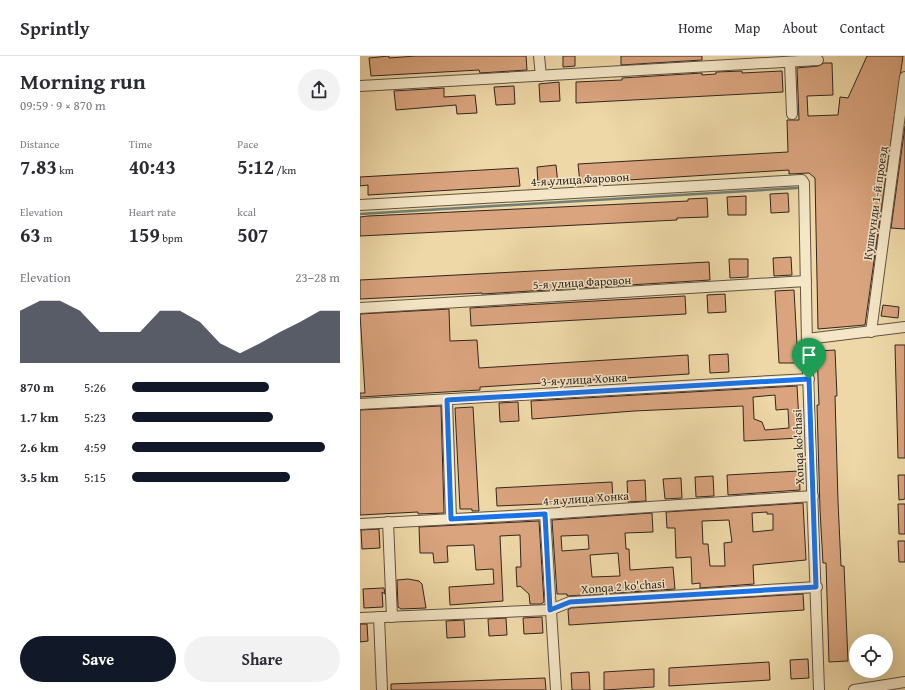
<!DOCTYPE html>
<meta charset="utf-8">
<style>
body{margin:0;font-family:"Gentium Book Plus",serif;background:#f2f2f3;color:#2b2b33;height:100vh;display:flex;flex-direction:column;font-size:15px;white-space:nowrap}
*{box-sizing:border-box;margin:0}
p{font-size:13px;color:#7c7c81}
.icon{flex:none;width:22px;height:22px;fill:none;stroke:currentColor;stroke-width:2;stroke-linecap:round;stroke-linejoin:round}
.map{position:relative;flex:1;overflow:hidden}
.details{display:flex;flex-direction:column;background:#fff;width:360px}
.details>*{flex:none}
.tools{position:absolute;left:489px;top:578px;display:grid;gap:8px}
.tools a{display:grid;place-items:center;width:44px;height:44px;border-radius:50%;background:#fff;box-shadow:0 4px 16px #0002;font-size:20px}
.pin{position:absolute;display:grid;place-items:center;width:34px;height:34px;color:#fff;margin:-41px -17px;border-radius:50% 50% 50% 0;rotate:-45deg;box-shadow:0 0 4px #0007}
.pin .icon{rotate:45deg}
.round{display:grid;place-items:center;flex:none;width:42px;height:42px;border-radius:21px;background:#f2f2f3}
.overview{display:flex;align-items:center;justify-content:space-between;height:68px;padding:0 20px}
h1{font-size:22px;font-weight:700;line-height:30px}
.stats{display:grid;grid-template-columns:repeat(3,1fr);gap:6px;height:68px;padding:4px 20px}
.stats div{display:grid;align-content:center}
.stats b{font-size:20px;font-weight:700}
.stats small{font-size:11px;font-weight:400}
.stats p{font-size:11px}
.chart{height:112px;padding:8px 20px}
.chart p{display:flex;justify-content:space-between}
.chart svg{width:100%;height:72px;margin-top:4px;fill:#111827;opacity:.7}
.action{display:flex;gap:8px;margin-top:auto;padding:8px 20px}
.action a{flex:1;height:46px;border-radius:24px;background:#111827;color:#fff;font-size:16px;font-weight:700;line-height:46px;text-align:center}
.action a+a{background:#f2f2f3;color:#2b2b33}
ul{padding:0 20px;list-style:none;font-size:13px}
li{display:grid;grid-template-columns:64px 48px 1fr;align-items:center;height:30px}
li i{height:10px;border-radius:5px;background:#111827}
header{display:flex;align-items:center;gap:24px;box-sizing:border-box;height:56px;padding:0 20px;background:#fff;border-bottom:1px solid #e1e1e2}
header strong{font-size:19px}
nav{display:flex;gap:22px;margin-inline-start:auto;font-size:14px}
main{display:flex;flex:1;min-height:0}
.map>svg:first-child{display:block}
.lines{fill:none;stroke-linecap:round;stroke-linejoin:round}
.stream{stroke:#707e73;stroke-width:2.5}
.building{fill:#daa47e;stroke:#322521;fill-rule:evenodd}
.street-casing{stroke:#615242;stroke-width:12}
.street{stroke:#f4e6c6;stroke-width:10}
.route-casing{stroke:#fff;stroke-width:8}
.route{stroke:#1a73e8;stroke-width:5}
.labels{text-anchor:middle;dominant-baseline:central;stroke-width:3;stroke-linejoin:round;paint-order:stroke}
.street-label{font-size:12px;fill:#322521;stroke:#f4e6c6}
</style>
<header>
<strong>Sprintly</strong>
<nav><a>Home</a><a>Map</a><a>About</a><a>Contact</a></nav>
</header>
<main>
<section class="details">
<div class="overview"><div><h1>Morning run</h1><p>09:59 · 9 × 870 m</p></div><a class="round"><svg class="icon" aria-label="share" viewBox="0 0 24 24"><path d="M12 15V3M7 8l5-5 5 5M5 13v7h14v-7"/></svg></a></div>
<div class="stats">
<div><p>Distance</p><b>7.83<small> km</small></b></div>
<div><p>Time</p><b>40:43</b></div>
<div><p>Pace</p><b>5:12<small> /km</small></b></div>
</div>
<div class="stats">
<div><p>Elevation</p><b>63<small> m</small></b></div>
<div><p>Heart rate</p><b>159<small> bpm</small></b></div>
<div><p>kcal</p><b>507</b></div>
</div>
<div class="chart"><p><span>Elevation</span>23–28 m</p>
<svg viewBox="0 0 160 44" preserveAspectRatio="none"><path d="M0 44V12L10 6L20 6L30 12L40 25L50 25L60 25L70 12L80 12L90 19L100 32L110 38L120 32L130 25L140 19L150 12L160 12V44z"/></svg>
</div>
<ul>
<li><b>870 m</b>5:26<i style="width:66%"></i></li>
<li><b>1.7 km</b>5:23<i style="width:68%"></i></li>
<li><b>2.6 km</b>4:59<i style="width:93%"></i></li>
<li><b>3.5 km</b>5:15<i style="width:76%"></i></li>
</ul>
<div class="action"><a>Save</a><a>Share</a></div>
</section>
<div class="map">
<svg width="545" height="634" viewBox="0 0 545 634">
<rect width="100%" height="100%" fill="#eed8a7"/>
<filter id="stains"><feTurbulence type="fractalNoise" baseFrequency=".005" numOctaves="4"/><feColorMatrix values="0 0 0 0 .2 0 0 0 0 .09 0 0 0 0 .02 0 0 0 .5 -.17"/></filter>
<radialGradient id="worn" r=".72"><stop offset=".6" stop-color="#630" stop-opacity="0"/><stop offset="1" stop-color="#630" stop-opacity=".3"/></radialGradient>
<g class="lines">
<path class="stream" d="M0,158L437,132"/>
</g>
<g class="building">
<path d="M29,0V2L56,0H166L167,14L120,17L119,14L11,20L9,2Z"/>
<path d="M203,0H215V10L203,11Z"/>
<path d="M261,0H342V4L261,9Z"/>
<path d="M507,0H543L505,269L458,273L455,122L449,117L429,118V114L220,127L218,108L428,96L427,64H439L437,12L458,10L464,7H472L473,39L447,40L448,60L478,59L480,41L488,42Z"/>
<path d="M382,15V17L422,15L423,36L216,47V26L262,24V22L342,17V19L356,18V16Z"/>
<path d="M199,26L200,45L180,46L179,28Z"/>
<path d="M154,30L155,48L136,49L134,31Z"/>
<path d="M84,32V41L115,39L117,57L97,58L96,49L36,54L34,35Z"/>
<path d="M545,70V173L531,172Z"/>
<path d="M196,109L198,128L178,129L177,111Z"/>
<path d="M158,112L160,130L8,139V129L0,130V121Z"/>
<path d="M428,137L429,156L411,157L410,138Z"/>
<path d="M386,140V159H368L367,141Z"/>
<path d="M347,142L348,161L317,162V164L0,180V161L8,160L328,145V143Z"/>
<path d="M431,201L432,219L414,220L413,202Z"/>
<path d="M369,203H388V221L370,222Z"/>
<path d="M349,206L350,224L122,238V237L0,243V224Z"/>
<path d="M434,234L438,307H419L415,235Z"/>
<path d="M365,238L366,256L348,257L347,239Z"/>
<path d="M325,240L326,258L111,270L110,252Z"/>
<path d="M523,249L539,251L538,262L521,260Z"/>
<path d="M89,253L90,285L117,284L119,312L328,299L329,318L120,331V334L0,341V337H5L0,258Z"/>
<path d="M535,289H545V402H538Z"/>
<path d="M475,294L477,340H475L478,445L481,510H484L488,605L469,606L466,507H463L460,454L457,349H459L457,295Z"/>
<path d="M368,298L369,316L350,317L349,299Z"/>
<path d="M437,330L440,382L384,385L383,350L274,355L172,363L171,345ZM415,339L416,354L428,353L429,372L405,374L402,366L394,363L393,341Z"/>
<path d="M158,346L159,365L140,366L139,347Z"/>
<path d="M81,350L84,457L58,458V456L0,459V354Z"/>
<path d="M113,351L119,455H112V453H100L95,352Z"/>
<path d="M439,415L440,434L368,439L367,419Z"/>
<path d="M538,419H545V443L539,444Z"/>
<path d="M353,420L354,440L336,441L335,421Z"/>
<path d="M321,422L322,442L305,443L303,423Z"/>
<path d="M285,424L286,445L268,446L267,425Z"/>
<path d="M252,426L253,445L137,450L136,432Z"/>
<path d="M443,447L446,504L393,509L394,528L340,532V527L332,528L331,501L316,502L315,472H307L306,456ZM407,456V458H413V474L393,476L392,457ZM369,464L372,486L364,487L365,510H350L348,488H343L342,465Z"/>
<path d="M538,448H545V478H539Z"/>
<path d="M292,457L293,476L265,477L266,493H269L270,514L313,511L315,533L207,540V538H197L192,464ZM228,479L229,493L202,495L201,480ZM258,497L260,520L232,521L230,499Z"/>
<path d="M179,465L184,546L181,548H170L169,538L160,530L157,531L156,511H161L160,479L140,480L143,545L90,549L89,531L134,528L133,513L116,514L114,489L87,490L88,506L74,507L73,497H60L59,471Z"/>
<path d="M19,473L20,492L2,493L1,474Z"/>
<path d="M538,485H545V506H539Z"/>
<path d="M48,523L59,525L62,528L66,552L41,553L38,551L37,524Z"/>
<path d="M22,532H24L25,538L22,536L23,551L4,552L3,533Z"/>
<path d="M443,538L444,554L209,569L208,554L211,552Z"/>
<path d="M182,561L183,577L164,578L163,562Z"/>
<path d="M146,562L147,579L129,580L128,563Z"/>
<path d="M104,564L105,581L87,582L86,565Z"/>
<path d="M0,568H7L8,585L0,586Z"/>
<path d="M448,603L449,622L431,623L430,604Z"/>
<path d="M409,606L410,624L309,630V612Z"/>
<path d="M294,613V631L244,634V616Z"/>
<path d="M229,616L230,634H212L211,617Z"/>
<path d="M185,622L186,634H31V628Z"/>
</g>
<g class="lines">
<defs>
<g id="street">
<path d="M179,0L181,20"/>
<path d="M430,6L432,58"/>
<path d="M0,30L458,4"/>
<path d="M0,149L442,124L444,127L447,289L459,634"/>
<path d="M0,252L446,225"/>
<path d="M511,276L545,21"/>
<path d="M447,283L545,271"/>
<path d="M87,344L91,463"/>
<path d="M0,348L449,323"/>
<path d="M185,458L196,634"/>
<path d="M28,466L32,561"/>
<path d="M0,468L185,458L453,440"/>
<path d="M19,561L22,634"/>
<path d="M0,562L190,554L210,546L457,531"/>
<path d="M494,634L545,626"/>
</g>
</defs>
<use href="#street" class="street-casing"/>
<use href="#street" class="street"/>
</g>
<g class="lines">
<defs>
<path id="route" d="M449,323L456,531L210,546L190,554L185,458L91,463L87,344Z"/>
</defs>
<use href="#route" class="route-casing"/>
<use href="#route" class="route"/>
</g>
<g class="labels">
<g class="street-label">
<text transform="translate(220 123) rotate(-3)">4-я улица Фаровон</text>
<text transform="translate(515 147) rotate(-82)">Кушкунди 1-й проезд</text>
<text transform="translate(222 226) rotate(-3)">5-я улица Фаровон</text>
<text transform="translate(224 323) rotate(-3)">3-я улица Хонка</text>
<text transform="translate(438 391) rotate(-92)">Xonqa ko'chasi</text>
<text transform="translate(226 442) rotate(-4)">4-я улица Хонка</text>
<text transform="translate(263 530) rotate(-4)">Xonqa 2 ko'chasi</text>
</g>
</g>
<rect width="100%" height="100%" filter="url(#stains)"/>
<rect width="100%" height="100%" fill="url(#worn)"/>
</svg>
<div class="tools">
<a><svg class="icon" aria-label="locate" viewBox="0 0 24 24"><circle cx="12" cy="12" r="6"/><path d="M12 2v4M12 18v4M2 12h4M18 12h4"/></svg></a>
</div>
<div class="pin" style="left:449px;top:323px;background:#1e9e55"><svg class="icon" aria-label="arrive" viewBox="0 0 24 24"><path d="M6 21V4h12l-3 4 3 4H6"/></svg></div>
</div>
</main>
